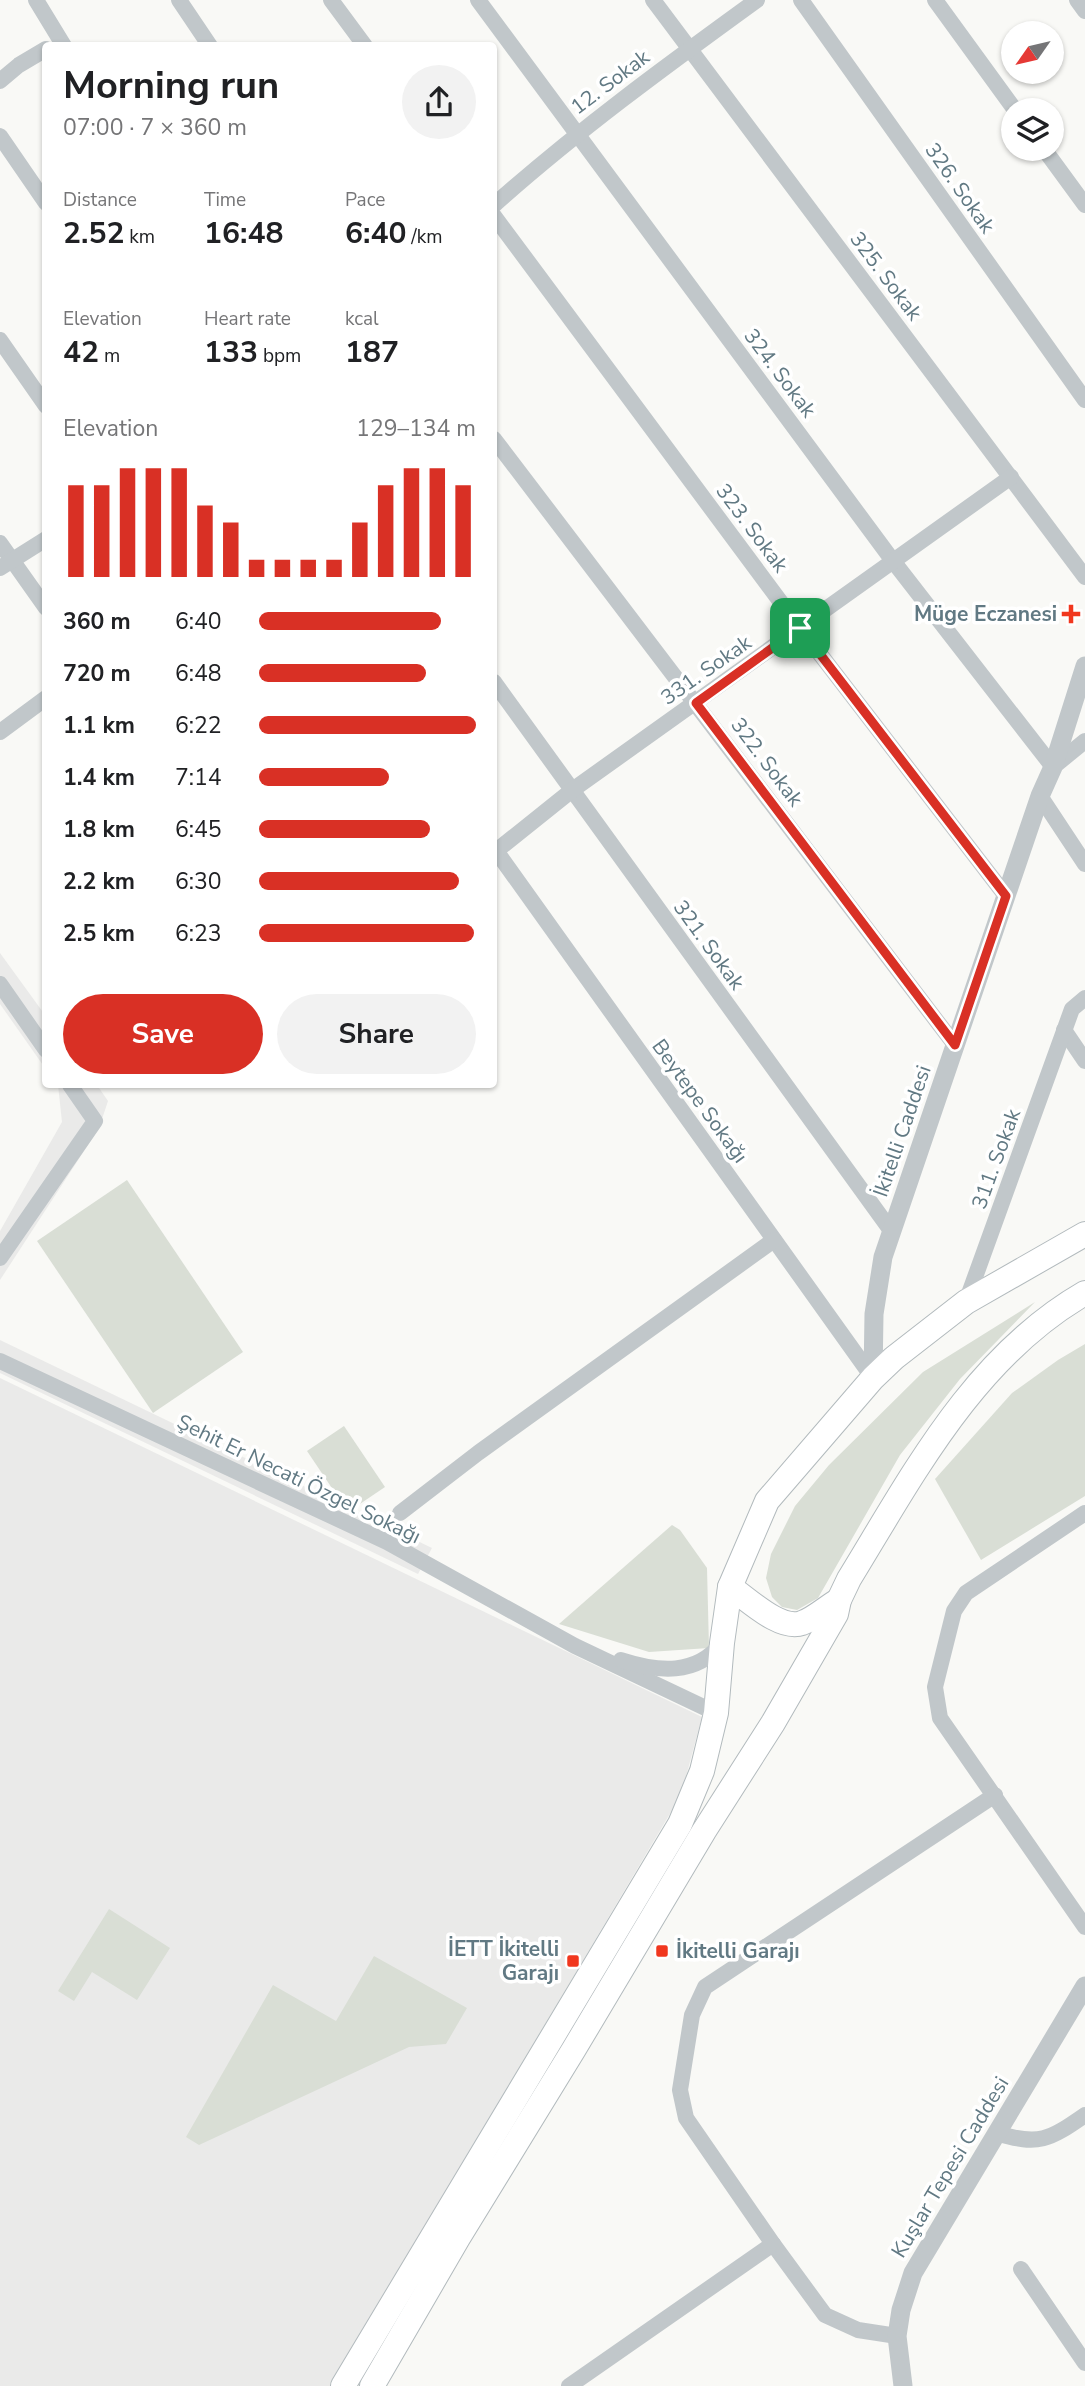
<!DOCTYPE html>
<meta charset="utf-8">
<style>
body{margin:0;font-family:"Nunito Sans",sans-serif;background:#f2f2f2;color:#202124;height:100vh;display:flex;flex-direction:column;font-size:26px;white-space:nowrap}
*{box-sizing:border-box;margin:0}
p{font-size:23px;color:#757577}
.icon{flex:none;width:38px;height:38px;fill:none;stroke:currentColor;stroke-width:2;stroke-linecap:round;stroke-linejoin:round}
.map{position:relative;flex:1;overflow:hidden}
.panel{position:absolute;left:42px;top:42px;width:455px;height:1046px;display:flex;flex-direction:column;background:#fff;border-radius:7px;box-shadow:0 2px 5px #0004}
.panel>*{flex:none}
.needle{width:46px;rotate:236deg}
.buttons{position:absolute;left:1001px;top:21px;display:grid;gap:14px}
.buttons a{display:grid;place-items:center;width:63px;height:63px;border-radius:50%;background:#fff;box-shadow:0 2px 5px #0004;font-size:35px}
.pin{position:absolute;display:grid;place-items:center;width:60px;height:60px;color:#fff;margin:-30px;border-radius:14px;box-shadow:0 4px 10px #0006}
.round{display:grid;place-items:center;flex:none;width:74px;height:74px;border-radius:37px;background:#f2f2f2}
.summary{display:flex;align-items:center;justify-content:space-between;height:119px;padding:0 21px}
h1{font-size:38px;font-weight:700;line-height:52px}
.figures{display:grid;grid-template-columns:repeat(3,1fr);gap:10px;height:119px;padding:7px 21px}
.figures div{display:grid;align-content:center}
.figures b{font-size:30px;font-weight:700}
.figures small{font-size:19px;font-weight:400}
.figures p{font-size:19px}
.chart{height:196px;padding:14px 21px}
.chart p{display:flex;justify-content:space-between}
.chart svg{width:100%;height:126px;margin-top:7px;stroke:#d93025;stroke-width:6}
.primary-button{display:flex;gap:14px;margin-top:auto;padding:14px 21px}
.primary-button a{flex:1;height:80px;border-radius:42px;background:#d93025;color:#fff;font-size:28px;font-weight:700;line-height:80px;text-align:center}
.primary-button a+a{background:#f2f2f2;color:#202124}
ul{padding:0 21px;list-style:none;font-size:23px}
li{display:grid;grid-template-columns:112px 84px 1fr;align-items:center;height:52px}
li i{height:18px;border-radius:9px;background:#d93025}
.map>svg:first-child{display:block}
.built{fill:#eaeae9}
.green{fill:#d9ded5}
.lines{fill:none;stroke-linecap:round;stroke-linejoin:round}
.primary-casing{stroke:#b2babd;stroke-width:26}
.minor{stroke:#c1c7ca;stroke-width:16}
.tertiary{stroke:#c1c7ca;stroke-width:19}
.primary{stroke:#fff;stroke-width:24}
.route-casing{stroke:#fff;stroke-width:14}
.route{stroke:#d93025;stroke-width:9}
.poi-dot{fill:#f1371e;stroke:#fff;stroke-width:2.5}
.labels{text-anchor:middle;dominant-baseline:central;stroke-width:7;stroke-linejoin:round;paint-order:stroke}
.street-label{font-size:21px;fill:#617983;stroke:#fff}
.poi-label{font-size:21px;font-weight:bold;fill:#617983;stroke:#fff;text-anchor:end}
</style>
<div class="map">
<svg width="1085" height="2386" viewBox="0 0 1085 2386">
<rect width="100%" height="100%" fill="#f9f9f6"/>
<g class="built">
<path d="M0,953L45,1015V1068L0,1004Z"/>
<path d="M58,1085H97L108,1101L99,1128L0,1280V1231L62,1122Z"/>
<path d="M0,1340L432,1548L418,1574L0,1373Z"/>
<path d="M0,1378L702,1717L681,1795L331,2386H0Z"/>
</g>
<g class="green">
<path d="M127,1180L243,1352L153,1413L37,1241Z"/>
<path d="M1035,1302L960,1379L900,1455L818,1598L797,1610L782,1607L772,1597L766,1578L771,1554L795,1506L829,1465L923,1372Z"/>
<path d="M1085,1344V1496L981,1560L935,1479L1012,1393L1058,1360Z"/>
<path d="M344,1426L385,1487L348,1512L307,1451Z"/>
<path d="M672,1525L680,1530L707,1568L709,1648L649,1652L559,1624Z"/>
<path d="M109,1909L170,1948L137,2000L92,1972L74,2001L58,1991Z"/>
<path d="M374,1956L467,2008L446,2044L409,2047L199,2145L186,2137L273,1985L336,2021Z"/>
</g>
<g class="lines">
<defs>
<g id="primary">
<path d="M730,1587C748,1599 780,1631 802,1623C814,1619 827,1607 839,1600"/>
<path d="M343,2386L680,1824L702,1771L716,1713L722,1643L730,1587L767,1501L873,1378L894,1358L966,1302L1085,1234"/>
<path d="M372,2386L458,2238L574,2049L704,1831L773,1723L836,1614L839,1600L849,1579C914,1473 974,1357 1085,1293"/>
</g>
</defs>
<use href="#primary" class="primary-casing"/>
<g class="minor">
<path d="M36,0L64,46"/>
<path d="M179,0L210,46"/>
<path d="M331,0L365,46"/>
<path d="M478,0L893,561L1053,767L1085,741"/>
<path d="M653,0L1085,577"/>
<path d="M801,0L1085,400"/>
<path d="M935,0L1015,110"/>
<path d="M1077,0L1085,11"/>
<path d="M0,81L19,65L46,49"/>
<path d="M0,136L46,203"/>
<path d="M1044,149L1085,205"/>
<path d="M494,205C577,131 666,66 757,0"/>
<path d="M494,216L800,628L1006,896"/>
<path d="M0,340L46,406"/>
<path d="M494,439L955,1045"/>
<path d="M0,543L46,608"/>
<path d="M0,568L46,539"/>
<path d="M494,682L892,1232"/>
<path d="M0,732L46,698"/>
<path d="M1040,796L1085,864"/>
<path d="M494,848L873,1378"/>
<path d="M496,851L571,791L1011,477"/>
<path d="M0,984L46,1050"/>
<path d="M1064,1030L1085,1061"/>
<path d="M0,1258L95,1121L70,1085"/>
<path d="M966,1302L1072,1009L1085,998"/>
<path d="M0,1361L387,1542L575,1646L716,1713"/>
<path d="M400,1513L478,1453L774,1240"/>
<path d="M1085,1513L966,1593L954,1611L935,1687L940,1718L1085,1927"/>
<path d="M621,1660C658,1672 696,1676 722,1643"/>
<path d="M996,2133C1039,2146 1049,2140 1085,2115"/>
<path d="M1021,2269L1085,2363"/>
<path d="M897,2336L858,2330L825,2315L773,2244L686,2118L680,2090L692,2015L705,1987L995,1795"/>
<path d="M569,2386L773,2244"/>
</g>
<g class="tertiary">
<path d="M873,1378L874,1314L883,1257L1040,796L1053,767L1085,666"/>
<path d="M903,2386L897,2336L901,2310L913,2273L1085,1986"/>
</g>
<use href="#primary" class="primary"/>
</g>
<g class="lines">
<defs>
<path id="route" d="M800,628L1006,896L955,1045L696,703Z"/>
</defs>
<use href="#route" class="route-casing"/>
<use href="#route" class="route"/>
</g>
<g class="poi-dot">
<path d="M1067.5 603.5h7v7h7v7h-7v7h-7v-7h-7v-7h7z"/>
<rect x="655" y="1944" width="14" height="14" rx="3.5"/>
<rect x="566" y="1954" width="14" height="14" rx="3.5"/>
</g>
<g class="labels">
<g class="street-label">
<text transform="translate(610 82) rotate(-37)">12. Sokak</text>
<text transform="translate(960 188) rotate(55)">326. Sokak</text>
<text transform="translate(886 276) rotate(53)">325. Sokak</text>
<text transform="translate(780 373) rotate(53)">324. Sokak</text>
<text transform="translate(752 528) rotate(53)">323. Sokak</text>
<text transform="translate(706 670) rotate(-35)">331. Sokak</text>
<text transform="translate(767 762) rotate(53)">322. Sokak</text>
<text transform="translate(709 945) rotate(54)">321. Sokak</text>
<text transform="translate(700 1101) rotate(54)">Beytepe Sokağı</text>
<text transform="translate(902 1131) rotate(-71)">İkitelli Caddesi</text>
<text transform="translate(996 1159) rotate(-70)">311. Sokak</text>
<text transform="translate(299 1479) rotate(26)">Şehit Er Necati Özgel Sokağı</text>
<text transform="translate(950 2167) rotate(-59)">Kuşlar Tepesi Caddesi</text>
</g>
<g class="poi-label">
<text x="1057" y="614">Müge Eczanesi</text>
<text x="559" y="1949">İETT İkitelli<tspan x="559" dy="24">Garajı</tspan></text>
<text x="676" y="1951" text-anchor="start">İkitelli Garajı</text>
</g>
</g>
</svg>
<div class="buttons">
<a><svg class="needle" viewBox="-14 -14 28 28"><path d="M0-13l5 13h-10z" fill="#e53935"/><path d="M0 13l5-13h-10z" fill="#757577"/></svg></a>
<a><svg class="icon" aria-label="layers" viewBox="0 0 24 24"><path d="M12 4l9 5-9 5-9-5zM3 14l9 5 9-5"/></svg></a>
</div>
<div class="pin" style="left:800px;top:628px;background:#1e9e55"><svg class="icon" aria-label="arrive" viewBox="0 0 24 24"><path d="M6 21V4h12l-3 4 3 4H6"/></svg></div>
<section class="panel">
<div class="summary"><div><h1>Morning run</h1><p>07:00 · 7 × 360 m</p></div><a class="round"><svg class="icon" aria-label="share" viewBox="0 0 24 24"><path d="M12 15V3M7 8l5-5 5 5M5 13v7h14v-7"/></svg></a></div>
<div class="figures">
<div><p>Distance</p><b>2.52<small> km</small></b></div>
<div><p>Time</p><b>16:48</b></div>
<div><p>Pace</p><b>6:40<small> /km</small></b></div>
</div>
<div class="figures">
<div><p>Elevation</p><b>42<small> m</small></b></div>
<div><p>Heart rate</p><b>133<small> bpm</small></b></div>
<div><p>kcal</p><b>187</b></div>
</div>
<div class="chart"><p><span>Elevation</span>129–134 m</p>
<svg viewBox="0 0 160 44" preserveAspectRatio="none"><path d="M5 44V12M15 44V12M25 44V6M35 44V6M45 44V6M55 44V19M65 44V25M75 44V38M85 44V38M95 44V38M105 44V38M115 44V25M125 44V12M135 44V6M145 44V6M155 44V12"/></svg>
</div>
<ul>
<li><b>360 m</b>6:40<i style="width:84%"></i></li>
<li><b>720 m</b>6:48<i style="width:77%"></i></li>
<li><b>1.1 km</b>6:22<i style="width:100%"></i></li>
<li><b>1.4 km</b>7:14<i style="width:60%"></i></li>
<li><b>1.8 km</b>6:45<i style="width:79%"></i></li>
<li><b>2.2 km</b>6:30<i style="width:92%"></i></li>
<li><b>2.5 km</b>6:23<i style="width:99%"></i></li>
</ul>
<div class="primary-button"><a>Save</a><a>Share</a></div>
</section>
</div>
